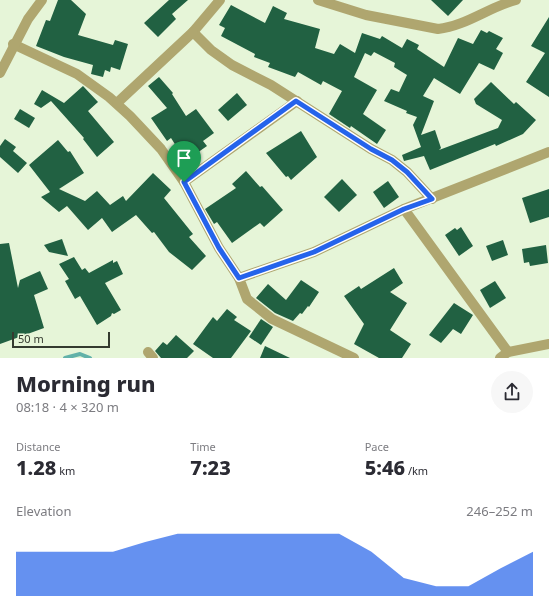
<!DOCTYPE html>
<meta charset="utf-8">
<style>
body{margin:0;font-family:"Noto Sans",sans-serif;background:#f7f7f7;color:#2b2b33;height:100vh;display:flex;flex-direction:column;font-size:15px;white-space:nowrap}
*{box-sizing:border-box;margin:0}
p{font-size:13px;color:#7c7c81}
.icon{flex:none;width:22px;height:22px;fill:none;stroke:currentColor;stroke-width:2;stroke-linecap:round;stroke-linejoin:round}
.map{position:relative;height:358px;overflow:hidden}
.side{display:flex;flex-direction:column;background:#fff;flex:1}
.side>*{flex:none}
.scale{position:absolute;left:12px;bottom:10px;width:98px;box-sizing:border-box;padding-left:4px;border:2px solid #343a2f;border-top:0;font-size:11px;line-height:14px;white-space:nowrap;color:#343a2f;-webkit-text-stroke:3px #e6f5d8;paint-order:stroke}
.pin{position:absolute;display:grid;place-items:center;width:34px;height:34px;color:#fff;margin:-41px -17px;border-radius:50% 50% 50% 0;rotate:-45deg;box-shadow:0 0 4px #0007}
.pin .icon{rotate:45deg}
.round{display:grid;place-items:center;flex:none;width:42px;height:42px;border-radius:21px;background:#f7f7f7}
.overview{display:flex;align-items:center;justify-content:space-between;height:68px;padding:0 16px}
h1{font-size:22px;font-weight:800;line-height:30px}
.figures{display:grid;grid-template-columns:repeat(3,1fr);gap:6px;height:68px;padding:4px 16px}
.figures div{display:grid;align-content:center}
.figures b{font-size:20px;font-weight:800}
.figures small{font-size:11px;font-weight:400}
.figures p{font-size:11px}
.chart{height:112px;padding:8px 16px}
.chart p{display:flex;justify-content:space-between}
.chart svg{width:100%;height:72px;margin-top:4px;fill:#2563eb;opacity:.7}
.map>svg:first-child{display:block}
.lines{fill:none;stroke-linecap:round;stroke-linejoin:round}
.stream{stroke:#62b2a9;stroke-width:4}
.building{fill:#216142}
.minor{stroke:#afa66f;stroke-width:10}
.route-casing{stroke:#fff;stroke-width:8}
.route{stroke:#2563eb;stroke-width:5}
</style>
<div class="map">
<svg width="549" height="358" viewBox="0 0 549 358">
<rect width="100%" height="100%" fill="#e6f5d8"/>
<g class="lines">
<path class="stream" d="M65,358L80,354L90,358"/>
</g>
<g class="building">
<path d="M58,0H71L86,14L78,35L113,45L115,40L128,44L120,70L111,67L110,72L105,70L103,77L91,74L93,65L64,57L36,46L46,20L50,21Z"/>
<path d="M169,0H188L172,14L176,19L158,37L144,23Z"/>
<path d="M431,0H463L448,16Z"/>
<path d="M231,5L265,23L273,6L287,13L284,19L320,29L315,48L334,54L340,44L355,53L362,33L380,39L382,36L402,48L407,39L419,45L417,49L444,67L458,38L473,44L481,30L487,33L489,31L503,38L496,49L503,53L494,70L479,63L460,94L434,78L423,96L434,101L421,135L435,130L441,148L439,150L498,128L502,120L476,104L474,99L491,82L514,104L516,102L536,120L523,134L496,146L495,144L430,170L424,156L404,161L402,155L421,147L413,125L417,117L406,113L407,111L384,101L391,89L399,92L407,75L394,67L395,63L374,52L371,56L365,53L354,77L377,90L363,114L386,130L377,144L351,126L350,128L329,114L342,91L323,81L321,85L298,72L295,77L268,67L270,63L254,57L255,54L221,36L225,28L219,25Z"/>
<path d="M549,17V97L526,82L545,53L531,46Z"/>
<path d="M159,77L173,93L172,94L186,116L196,109L214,133L203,141L207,146L197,153L198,156L187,163L171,138L167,141L151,118L167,108L148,86Z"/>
<path d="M83,86L98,102L88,111L114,142L97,157L83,139L84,138L51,101L41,108L34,104L42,90L64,103Z"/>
<path d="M237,93L247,105L228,121L218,110Z"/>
<path d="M20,109L35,118L29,128L14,119Z"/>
<path d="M301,131L317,157L291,180L288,176L286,177L266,153Z"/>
<path d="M5,139L16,147L13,151L27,163L18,173L0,157V146Z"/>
<path d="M58,140L68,152L70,151L84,173L59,189L85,201L97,191L110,205L123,196L126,201L153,173L171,190L164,198L193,234L189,237L206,256L192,270L169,252L154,232L152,233L136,215L112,232L102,218L88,230L67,206L59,212L41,197L50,192L29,165Z"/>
<path d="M246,171L260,187L262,186L283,210L264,227L260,223L232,243L217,222L214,224L205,209L236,188L232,184Z"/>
<path d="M342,179L357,195L339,212L324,197Z"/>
<path d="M388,181L399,197L384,208L373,192Z"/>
<path d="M549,189V217L530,223L522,198Z"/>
<path d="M461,227L473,246L459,256L445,235L455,228L457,230Z"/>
<path d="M62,239L68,256L49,252L44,245Z"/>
<path d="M503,240L508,255L492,261L486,246Z"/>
<path d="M9,243L18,288L20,280L40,271L48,289L34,295L44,328L0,344V244Z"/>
<path d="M546,245L548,263L530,266L529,262L524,263L522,249Z"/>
<path d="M74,257L82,270L85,268L89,273L113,260V263L117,261L123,274L105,283L121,310L114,314L112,313L111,316L97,325L80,296L75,299L65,281L69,279L59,264Z"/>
<path d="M394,268L403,283L390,292L407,303L390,330L411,344L402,358H379L354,344L364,324L344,296L359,286L361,289Z"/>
<path d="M301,280L319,292L309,307L308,306L302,314L300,313L293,321L275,313L256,298L268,284L286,300Z"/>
<path d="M495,281L506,298L490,308L480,290Z"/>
<path d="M454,303L473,315L461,334L453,329L441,343L429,335Z"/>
<path d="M227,309L237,317L234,320L251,331L231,358H213L193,344L213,317L217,321Z"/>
<path d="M261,319L273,327L261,345L249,337Z"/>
<path d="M176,335L194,351L187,358H161L155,351L163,342L167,345Z"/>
<path d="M265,346L290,358H260Z"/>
</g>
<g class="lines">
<g class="minor">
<path d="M220,0L193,32L211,50L232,65L271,85L371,149L392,160L407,172L432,199"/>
<path d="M318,0L366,15L438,29C466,26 489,7 516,0"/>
<path d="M13,44L77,74L109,97L130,116L161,149L184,182L219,248L239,278"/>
<path d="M0,73L28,19L42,0"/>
<path d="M117,103L193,32"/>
<path d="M184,182L297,101"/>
<path d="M404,209L508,352"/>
<path d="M148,352L153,358"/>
<path d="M354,358L272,319L247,299L239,278L314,252L404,209L549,152"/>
<path d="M500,358L508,352L549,344"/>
</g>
</g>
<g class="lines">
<defs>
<path id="route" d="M296,101L371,149L392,160L407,172L432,199L404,209L314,252L239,278L219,248L184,182Z"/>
</defs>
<use href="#route" class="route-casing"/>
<use href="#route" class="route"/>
</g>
</svg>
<div class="scale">50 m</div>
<div class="pin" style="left:184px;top:182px;background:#1e9e55"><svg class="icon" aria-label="arrive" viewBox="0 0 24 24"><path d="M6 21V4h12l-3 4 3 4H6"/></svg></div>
</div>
<section class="side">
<div class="overview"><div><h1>Morning run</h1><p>08:18 · 4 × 320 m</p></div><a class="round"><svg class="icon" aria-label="share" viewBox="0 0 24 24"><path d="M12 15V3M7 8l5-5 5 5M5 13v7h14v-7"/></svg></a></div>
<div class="figures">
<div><p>Distance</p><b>1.28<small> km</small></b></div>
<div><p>Time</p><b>7:23</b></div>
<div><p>Pace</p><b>5:46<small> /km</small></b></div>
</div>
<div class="chart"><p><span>Elevation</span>246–252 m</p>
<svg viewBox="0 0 160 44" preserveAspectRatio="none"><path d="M0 44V17L10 17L20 17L30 17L40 11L50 6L60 6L70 6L80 6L90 6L100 6L110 17L120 33L130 38L140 38L150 27L160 17V44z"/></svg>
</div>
</section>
